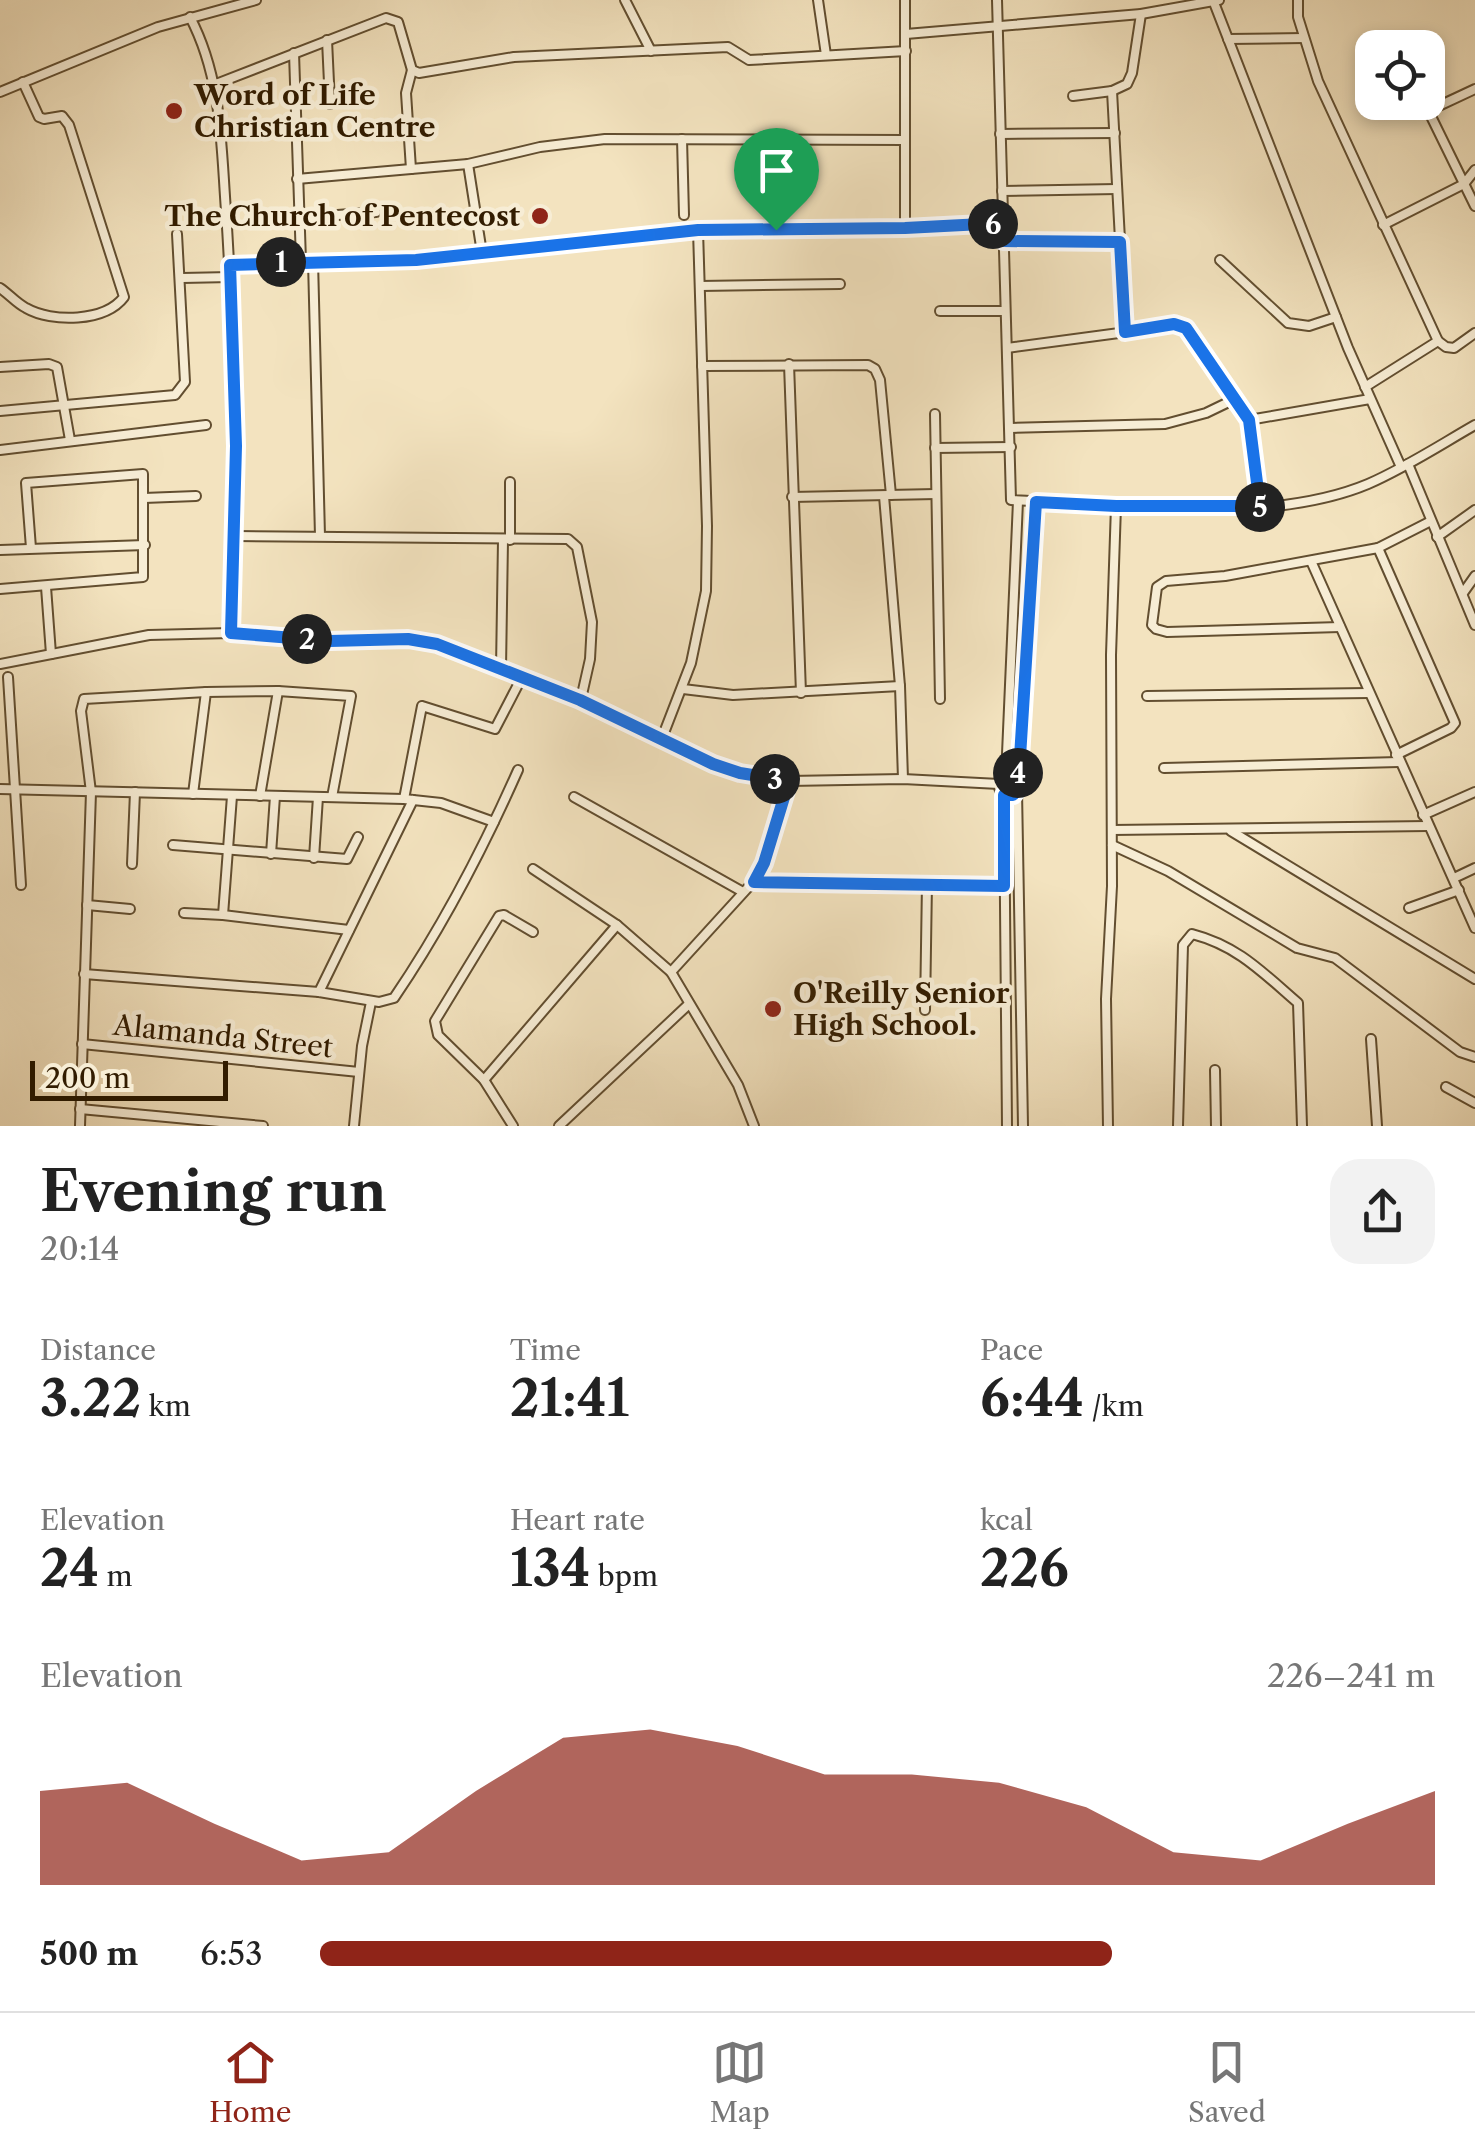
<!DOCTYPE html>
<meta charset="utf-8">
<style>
body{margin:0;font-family:"Libre Caslon Text",serif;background:#f2f2f2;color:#222;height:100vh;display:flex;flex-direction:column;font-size:38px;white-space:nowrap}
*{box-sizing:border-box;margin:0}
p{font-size:32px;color:#767676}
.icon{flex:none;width:55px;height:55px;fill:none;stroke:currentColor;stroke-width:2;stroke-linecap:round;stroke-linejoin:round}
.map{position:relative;height:1126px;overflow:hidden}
.sheet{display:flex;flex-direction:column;background:#fff;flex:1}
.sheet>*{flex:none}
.fabs{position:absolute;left:1355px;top:30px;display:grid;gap:20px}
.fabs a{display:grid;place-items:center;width:90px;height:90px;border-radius:20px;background:#fff;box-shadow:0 5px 15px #0003;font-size:50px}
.scale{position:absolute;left:30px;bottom:25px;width:198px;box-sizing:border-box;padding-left:10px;border:5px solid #321c00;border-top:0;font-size:28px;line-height:35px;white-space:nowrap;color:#321c00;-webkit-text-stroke:8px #f7edd5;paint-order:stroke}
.pin{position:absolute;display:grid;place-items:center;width:85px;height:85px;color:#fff;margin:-102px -42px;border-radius:50% 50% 50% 0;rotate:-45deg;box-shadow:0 0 10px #0007}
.pin .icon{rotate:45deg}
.km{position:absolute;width:50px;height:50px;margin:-25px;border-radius:50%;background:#222;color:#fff;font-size:28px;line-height:50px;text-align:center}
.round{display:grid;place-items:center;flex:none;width:105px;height:105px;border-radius:30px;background:#f2f2f2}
.overview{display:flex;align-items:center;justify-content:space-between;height:170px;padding:0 40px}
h1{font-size:55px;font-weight:800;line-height:75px}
.metrics{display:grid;grid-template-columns:repeat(3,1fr);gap:15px;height:170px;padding:10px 40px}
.metrics div{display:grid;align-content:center}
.metrics b{font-size:50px;font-weight:800}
.metrics small{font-size:28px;font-weight:400}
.metrics p{font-size:28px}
.chart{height:280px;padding:20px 40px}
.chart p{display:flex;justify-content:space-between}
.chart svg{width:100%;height:180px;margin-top:10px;fill:#8f2418;opacity:.7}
ul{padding:0 40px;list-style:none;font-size:32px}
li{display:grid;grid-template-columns:160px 120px 1fr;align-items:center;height:75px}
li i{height:25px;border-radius:12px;background:#8f2418}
.menu{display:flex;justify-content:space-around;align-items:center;height:140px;border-top:2px solid #e0e0e0;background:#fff;font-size:28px;color:#767676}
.menu a{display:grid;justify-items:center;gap:5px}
.menu .active{color:#8f2418}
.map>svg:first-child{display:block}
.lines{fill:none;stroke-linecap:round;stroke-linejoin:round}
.minor-casing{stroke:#624e30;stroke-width:12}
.minor{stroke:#f7edd5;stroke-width:8}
.route-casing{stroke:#fff;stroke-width:20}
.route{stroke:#1a73e8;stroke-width:12}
.poi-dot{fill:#8f2418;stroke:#f7edd5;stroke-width:4}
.labels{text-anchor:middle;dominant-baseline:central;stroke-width:9;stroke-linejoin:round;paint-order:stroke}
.poi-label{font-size:28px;font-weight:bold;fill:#321c00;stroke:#f7edd5;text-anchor:start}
.street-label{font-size:28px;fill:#321c00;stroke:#f7edd5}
</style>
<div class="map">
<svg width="1475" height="1126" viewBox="0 0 1475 1126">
<rect width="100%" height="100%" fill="#f3e3bf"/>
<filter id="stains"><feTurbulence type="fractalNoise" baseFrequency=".002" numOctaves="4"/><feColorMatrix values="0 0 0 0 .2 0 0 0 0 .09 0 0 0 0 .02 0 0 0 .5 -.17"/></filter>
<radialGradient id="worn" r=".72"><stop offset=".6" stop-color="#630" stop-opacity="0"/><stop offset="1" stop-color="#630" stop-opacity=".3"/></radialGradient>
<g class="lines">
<defs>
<g id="minor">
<path d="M625,0L651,51"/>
<path d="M818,0L826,55"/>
<path d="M997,0L1011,500C1117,505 1268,526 1368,484C1405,468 1440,445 1475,425"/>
<path d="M1213,0L1348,348L1401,467"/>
<path d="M1298,0V17L1318,81L1438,341L1365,387"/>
<path d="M190,17C222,78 221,144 226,211C235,352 238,492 231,633"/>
<path d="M906,34L1141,14L1219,0"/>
<path d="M1228,39L1304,38"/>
<path d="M327,40L330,104"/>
<path d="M294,53L301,261"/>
<path d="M216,84L386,18L398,22L412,70L419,73L514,57L728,47L749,60L906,51"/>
<path d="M1112,91L1125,333"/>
<path d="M0,92L158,27L256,0"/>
<path d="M1073,96L1112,91L1127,84L1132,73L1141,14"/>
<path d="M1424,102L1475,206"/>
<path d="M1428,111L1475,89"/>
<path d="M1000,134L1115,133"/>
<path d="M682,139L684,215"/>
<path d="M468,164L482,253"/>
<path d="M411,169L406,93L412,70"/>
<path d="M297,179L468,164L540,147L605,139L905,140"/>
<path d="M1002,191L1117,189"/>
<path d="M299,218L376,212"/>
<path d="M1383,225L1464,184L1475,170"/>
<path d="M905,228V0"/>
<path d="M1003,241L1120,242"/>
<path d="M1220,260L1288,323L1309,326L1336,317"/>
<path d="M313,261L320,536"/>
<path d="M230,265L416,261L698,230L905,228L1002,223"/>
<path d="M182,278L231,277"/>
<path d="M700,286L840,284"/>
<path d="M0,288C9,294 16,303 26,308C52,323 105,322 124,297L69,125L62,116L44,119L39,117L23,82"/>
<path d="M940,311H1005"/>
<path d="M1438,341L1446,347L1454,348L1475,333"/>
<path d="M1007,348L1179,325L1186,328L1249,420L1370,399"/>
<path d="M789,364L801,693"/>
<path d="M702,366L868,365L875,369L880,380L891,495"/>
<path d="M0,367L49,364L57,367L70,440"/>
<path d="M0,411L175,395L185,382L177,234"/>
<path d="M935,414L940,699"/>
<path d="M1249,420L1260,506"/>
<path d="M1011,428L1165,424L1206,413L1235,399"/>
<path d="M935,448L1011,447"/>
<path d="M0,450L206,425"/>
<path d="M1408,464L1475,625"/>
<path d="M510,482V540"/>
<path d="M884,496L900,686L903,779"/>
<path d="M792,497L936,494"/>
<path d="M144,498L196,496"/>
<path d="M236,536L568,539L577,547L592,622L590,659L581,699"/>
<path d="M1437,537L1475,510"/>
<path d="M1378,548L1455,723L1451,728L1396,755"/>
<path d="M0,550L145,545"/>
<path d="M1311,561L1475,928"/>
<path d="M46,587L51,654"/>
<path d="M0,589L143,577V474L26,483L31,548"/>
<path d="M1463,593L1475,576"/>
<path d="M1340,627L1167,632L1156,629L1152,625L1157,587L1166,581L1225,576L1378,548L1431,521"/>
<path d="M0,664L149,635L231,633L329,641L418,639L437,644L581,699L713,764L740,773L789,781L903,779L999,784"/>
<path d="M501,668L503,540"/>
<path d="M8,677L21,885"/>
<path d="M683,689L733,695L900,686"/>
<path d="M1147,696L1369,693"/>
<path d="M662,738L691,663L706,591L707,526L698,230"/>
<path d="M1164,768L1399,762"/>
<circle cx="1009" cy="786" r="10"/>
<path d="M1006,777L1018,501"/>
<path d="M1018,783L1036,502"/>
<path d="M0,789L404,799L441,803L494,822"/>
<path d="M1017,791L1023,1126"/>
<path d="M193,794L206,692"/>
<path d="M1004,795L1007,1126"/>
<path d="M232,796L223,915L349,930"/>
<path d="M260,796L278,691"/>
<path d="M574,797L743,892"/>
<path d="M404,799L422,706L495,729L522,677"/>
<path d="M1423,815L1475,792"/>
<path d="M1112,830L1428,826"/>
<path d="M1231,831L1475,979"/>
<path d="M173,845L347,859L358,837"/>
<path d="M1112,845L1168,871L1297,948L1335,958L1460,1052L1475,1057"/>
<path d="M271,854L275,796"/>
<path d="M314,858L318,797"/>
<path d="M132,864L135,792"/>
<path d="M533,869L617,925L671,972L738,1085L754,1126"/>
<path d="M1454,878L1475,868"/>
<path d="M754,881L1004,886"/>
<path d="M87,905L130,909"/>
<path d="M1409,908L1459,890"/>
<path d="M184,913L223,915"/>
<path d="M671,972L754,881L764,863L789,781"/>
<path d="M84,974L319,992L379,1002L394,998C443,926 483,849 518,770"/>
<path d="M319,992L413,800"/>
<path d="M925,1010L927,883"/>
<path d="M1371,1039L1377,1126"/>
<path d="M82,1044L359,1072"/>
<path d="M1215,1070L1216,1126"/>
<path d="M484,1080L617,925"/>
<path d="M1446,1087L1475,1103"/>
<path d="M80,1109L263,1126"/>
<path d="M80,1126L91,792L81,711L84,699L206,692L278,691L351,696L332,797"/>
<path d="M354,1126L362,1046L371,1002"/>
<path d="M513,1126L484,1080L438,1035L435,1021L499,916L504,915L533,932"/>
<path d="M559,1126L689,1004"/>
<path d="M1108,1126L1106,999L1112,886L1111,655L1116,506"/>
<path d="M1178,1126L1183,945L1192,934C1238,946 1262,972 1298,1003L1302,1126"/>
</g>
</defs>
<use href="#minor" class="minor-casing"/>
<use href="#minor" class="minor"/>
</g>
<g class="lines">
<defs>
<path id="route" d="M1002,223L1003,241L1120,242L1125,332L1174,324L1186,328L1249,420L1260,506H1116L1036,502L1018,789L1013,795H1004V886L754,882L764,863L789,781L740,773L713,764L580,700L437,644L408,639L330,641L231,633L236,446L230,265L416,260L698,230L905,228Z"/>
</defs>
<use href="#route" class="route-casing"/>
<use href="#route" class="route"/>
</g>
<g class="poi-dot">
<circle cx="174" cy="111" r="10"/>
<circle cx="540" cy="216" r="10"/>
<circle cx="773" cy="1009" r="10"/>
</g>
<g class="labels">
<g class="poi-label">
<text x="194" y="95">Word of Life<tspan x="194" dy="32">Christian Centre</tspan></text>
<text x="520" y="216" text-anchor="end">The Church of Pentecost</text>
<text x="793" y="993">O'Reilly Senior<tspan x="793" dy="32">High School.</tspan></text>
</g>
<g class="street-label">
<text transform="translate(223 1036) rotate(6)">Alamanda Street</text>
</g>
</g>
<rect width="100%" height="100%" filter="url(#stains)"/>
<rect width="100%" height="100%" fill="url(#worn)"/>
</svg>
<div class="fabs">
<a><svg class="icon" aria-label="locate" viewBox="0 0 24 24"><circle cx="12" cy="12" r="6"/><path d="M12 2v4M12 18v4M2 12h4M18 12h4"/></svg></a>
</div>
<div class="scale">200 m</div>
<div class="pin" style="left:776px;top:230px;background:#1e9e55"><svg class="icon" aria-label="arrive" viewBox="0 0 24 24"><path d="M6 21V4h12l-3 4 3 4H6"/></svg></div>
<b class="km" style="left:281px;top:262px">1</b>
<b class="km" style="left:307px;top:639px">2</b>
<b class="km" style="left:775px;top:779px">3</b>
<b class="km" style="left:1018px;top:773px">4</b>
<b class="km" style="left:1260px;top:507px">5</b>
<b class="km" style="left:993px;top:224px">6</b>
</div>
<section class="sheet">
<div class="overview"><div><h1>Evening run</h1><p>20:14</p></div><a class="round"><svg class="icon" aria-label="share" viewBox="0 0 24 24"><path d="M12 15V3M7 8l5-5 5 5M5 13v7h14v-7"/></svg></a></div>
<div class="metrics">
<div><p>Distance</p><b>3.22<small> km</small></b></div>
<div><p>Time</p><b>21:41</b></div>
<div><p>Pace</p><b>6:44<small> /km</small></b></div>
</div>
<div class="metrics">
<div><p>Elevation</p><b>24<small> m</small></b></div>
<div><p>Heart rate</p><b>134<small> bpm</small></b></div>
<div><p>kcal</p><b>226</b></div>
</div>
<div class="chart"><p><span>Elevation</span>226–241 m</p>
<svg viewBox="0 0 160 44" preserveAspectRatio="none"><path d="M0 44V21L10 19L20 29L30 38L40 36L50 21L60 8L70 6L80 10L90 17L100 17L110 19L120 25L130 36L140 38L150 29L160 21V44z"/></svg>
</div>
<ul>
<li><b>500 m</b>6:53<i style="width:71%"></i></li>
</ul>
</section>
<nav class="menu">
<a class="active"><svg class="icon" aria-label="home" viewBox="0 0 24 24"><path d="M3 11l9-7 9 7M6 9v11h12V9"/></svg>Home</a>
<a><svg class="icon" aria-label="map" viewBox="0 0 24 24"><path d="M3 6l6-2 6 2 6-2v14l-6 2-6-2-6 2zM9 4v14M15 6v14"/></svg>Map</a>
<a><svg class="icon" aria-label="saved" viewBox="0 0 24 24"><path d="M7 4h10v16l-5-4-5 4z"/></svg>Saved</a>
</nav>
